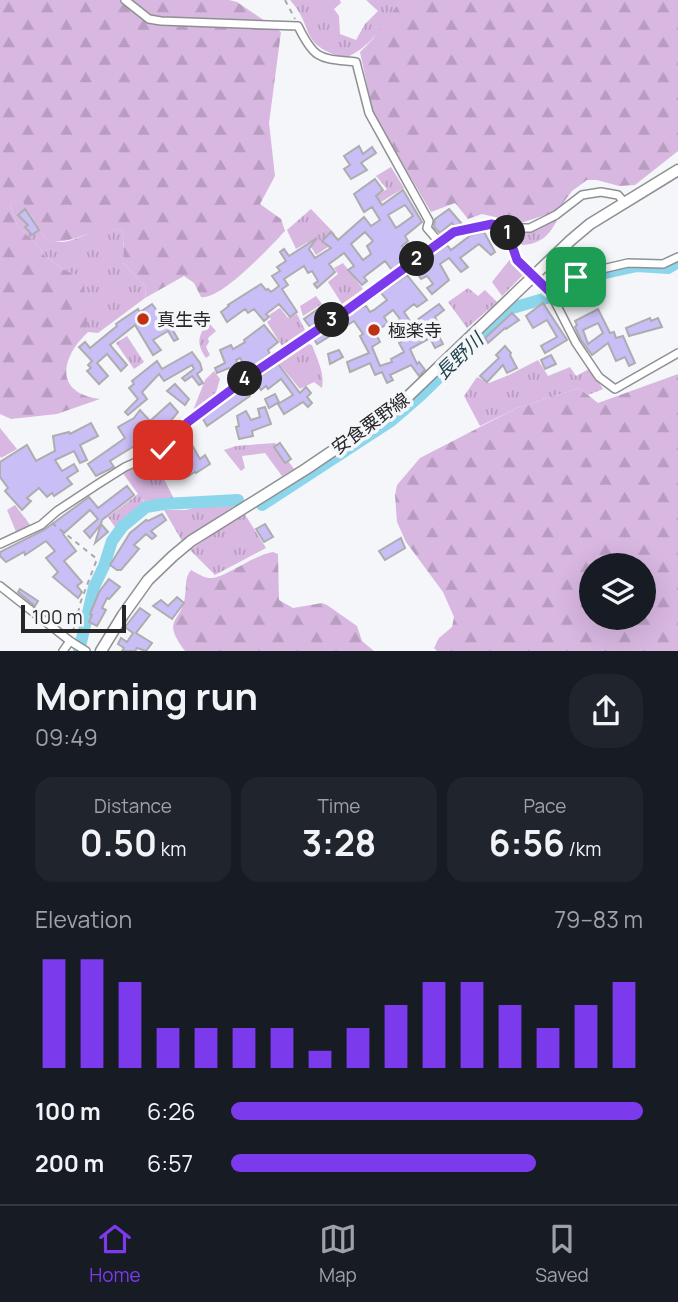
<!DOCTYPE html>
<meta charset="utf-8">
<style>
body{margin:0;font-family:Manrope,"Noto Sans JP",sans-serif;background:#20242c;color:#f1f3f6;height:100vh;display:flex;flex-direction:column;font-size:26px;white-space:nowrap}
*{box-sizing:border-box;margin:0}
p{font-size:23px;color:#9ea1a6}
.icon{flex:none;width:38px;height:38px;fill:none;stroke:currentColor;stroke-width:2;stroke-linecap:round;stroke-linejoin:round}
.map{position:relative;height:651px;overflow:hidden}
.drawer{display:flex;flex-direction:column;background:#171b24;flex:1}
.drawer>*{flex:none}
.controls{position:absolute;left:579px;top:553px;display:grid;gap:14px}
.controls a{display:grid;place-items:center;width:77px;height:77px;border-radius:50%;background:#171b24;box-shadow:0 7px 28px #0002;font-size:35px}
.scale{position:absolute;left:21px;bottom:18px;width:105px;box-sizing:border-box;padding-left:7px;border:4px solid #272728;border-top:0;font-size:19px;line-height:24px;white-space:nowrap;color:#272728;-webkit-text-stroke:5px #f5f6f9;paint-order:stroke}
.pin{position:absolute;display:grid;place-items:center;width:60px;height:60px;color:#fff;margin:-30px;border-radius:14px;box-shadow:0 4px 10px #0006}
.km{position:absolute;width:35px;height:35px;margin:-18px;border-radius:50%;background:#222;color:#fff;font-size:19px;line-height:35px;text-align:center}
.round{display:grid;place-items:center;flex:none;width:74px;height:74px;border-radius:28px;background:#20242c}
.summary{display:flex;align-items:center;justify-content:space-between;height:119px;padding:0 35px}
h1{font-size:38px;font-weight:700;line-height:52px}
.metrics{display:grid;grid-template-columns:repeat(3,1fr);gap:10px;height:119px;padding:7px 35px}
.metrics div{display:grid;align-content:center;border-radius:18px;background:#20242c;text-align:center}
.metrics b{font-size:35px;font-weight:700}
.metrics small{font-size:19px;font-weight:400}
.metrics p{font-size:19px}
.chart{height:196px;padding:14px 35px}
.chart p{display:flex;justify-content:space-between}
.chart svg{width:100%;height:126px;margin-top:7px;stroke:#7c3aed;stroke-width:6}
ul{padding:0 35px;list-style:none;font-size:23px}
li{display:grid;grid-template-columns:112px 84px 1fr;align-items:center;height:52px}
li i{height:18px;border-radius:9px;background:#7c3aed}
.menu{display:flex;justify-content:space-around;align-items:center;height:98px;border-top:2px solid #363941;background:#171b24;font-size:19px;color:#9ea1a6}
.menu a{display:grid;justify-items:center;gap:4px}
.menu .current{color:#7c3aed}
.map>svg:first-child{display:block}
.grass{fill:url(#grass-tufts)}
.forest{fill:url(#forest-firs);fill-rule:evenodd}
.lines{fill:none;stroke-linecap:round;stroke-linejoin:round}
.river{stroke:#8cd6ec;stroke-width:12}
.building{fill:#c9bef6;stroke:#adadb0;stroke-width:2;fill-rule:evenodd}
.minor-casing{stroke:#8f9093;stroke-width:10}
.secondary-casing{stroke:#8f9093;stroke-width:13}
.path{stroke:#a8a9ab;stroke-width:2;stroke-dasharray:5 5;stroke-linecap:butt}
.minor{stroke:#fff;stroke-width:7}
.secondary{stroke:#fff;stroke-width:10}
.route-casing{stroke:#fff;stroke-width:14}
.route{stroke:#7c3aed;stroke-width:9}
.poi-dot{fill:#bd3311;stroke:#f5f6f9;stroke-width:2.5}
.labels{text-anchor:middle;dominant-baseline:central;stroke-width:7;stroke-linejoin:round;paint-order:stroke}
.poi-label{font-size:18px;fill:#272728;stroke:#f5f6f9;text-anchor:start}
.street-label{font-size:18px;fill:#272728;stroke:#f5f6f9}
.water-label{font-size:19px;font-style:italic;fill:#1c3f48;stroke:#f5f6f9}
</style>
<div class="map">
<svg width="678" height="651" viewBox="0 0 678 651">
<defs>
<pattern id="grass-tufts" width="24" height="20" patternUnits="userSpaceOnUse" patternTransform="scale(1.75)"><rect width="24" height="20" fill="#d8b7e1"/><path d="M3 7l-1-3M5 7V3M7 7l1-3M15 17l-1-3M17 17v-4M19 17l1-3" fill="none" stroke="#b99dc1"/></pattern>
<pattern id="forest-firs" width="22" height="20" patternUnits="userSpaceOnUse" patternTransform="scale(1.75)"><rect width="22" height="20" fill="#d8b7e1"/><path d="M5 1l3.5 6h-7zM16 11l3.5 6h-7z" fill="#b99dc1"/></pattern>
</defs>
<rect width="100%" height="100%" fill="#f5f6f9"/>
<g class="grass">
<path d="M290,0H340L341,3L334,9L339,16L340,34L356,40L365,24L378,11L366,0H401C385,23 372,47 345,58C297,44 316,29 290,0Z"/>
<path d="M391,167L404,188L376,205L372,199L387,189L376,176Z"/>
<path d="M21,198L46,239C51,240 58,242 63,242C84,240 105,218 124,233L123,263L146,287L145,298L98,333L88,332L77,276L63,269L45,256L36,243L18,227L10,205Z"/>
<path d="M311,209L335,234L326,240L331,245L316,255L308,242L296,249L287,230Z"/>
<path d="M557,220C549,236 540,244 522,245L516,240V232Z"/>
<path d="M511,258L525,273L502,296L492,282Z"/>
<path d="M343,263L363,289L342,304L328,282L338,274L334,268Z"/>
<path d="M468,288L478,296L485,290L497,302L467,328L448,302Z"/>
<path d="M316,296L322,304L303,316L300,306Z"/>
<path d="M280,308L288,318L297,314L308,336L285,351L267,322L271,319L269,315Z"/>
<path d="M208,322L216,331L208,338L209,342L206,347L210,355L206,358C196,343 198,336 208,322Z"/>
<path d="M127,336L144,362L134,369L116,343Z"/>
<path d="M308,344L312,345C317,359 325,373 322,388L314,382L300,389L279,364Z"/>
<path d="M538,360L548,376L570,367L576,376L591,368L603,389L588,395L579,388L517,408L480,426L464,396L477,377L489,383L509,375Z"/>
<path d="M214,371L220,379L214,399L190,418L205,380Z"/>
<path d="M0,428L17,449L1,458L0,456Z"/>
<path d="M275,443L294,469L282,476L265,453L242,456L245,468L241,471L224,450L236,446Z"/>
<path d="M154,459L174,499L144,501L141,498L145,504L115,527L108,517L138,494L122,472Z"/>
<path d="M216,502H240L182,541L164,510H186Z"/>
<path d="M15,505L31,526L17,534L7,510Z"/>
<path d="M244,513L266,548L215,575L190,550Z"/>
</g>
<g class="forest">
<path d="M0,0H229L237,2L281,32L269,123L275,176L260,204L281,219L285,231C271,246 220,301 201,297L194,283L184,276L145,298L146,287L123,263L124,233C104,216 73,250 46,239L21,199L10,205L18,227L36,243L45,256L63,269L77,276L84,284L88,332C61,357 53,393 100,399L57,414L11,419L0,414Z"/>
<path d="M401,0H678V151L635,185L619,186L597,180H587L572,191L557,211L521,223L482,214L468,219L455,203L431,212L373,113L360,52L372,40Z"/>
<path d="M678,374V651H437L434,648L439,638L452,627L454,617L443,592L406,542L397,522L395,495L397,485L420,458L517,408L579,388L598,403ZM592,565H644V618H592Z"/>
<path d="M273,552L278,554L279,600L293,608L322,603L327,605L357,626L362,641L374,651H185C160,618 182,623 185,596C187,585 184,579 191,570C197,573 205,579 211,578C225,578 253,555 273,552Z"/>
</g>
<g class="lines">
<g class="river">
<path d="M262,505L391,421L421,395L509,309L557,295L583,278L637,266L668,268L678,262"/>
<path d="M79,651L94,587L104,566L112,541L123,526L146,507L164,504L238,500"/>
</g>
</g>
<g class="building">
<path d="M359,146L363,154L372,147L376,153L361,163L367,170L351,179L344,169L350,165L344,156Z"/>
<path d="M375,179L383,190L376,196L382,205L403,190L422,222L405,236L408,241L402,246L408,255L414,251L415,253L392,270L385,261L364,277L367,281L362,285L348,270L354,266L344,253L329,264L335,272L317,288L314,284L318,281L312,271L308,273L304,266L284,279L288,285L282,289L297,312L290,317L279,304L266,314L269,317L264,321L254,309L248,313L245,309L227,322L221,312L229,306L228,305L261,284L266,290L268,289L271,292L279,286L272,276L280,271L277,267L286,261L280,252L284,249L289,256L317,238L309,249L315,258L331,248L322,241L331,232L338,240L364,217L371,226L380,220L372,207L364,212L354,194ZM405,205L413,216L396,228L388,215ZM365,232L373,241L367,246L371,254L363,260L351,244Z"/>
<path d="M25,209L39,230L32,235L25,227L28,225L18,215Z"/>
<path d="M449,209L462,224L454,226L452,223L440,233L434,227L435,219Z"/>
<path d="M484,232L495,252L491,255L479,244L460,258L468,267L461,272L449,258L440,264L449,280L432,294L427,288L433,284L427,276L421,279L414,269L447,245L451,250L471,235Z"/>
<path d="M407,275L427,300L417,307L414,304L404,312L410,321L393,332L390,327L400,319L393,310L384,317L388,323L375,332L380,342L372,347L380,366L392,362L391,359L404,352L399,343L424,329L417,320L439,304L444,310L435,317L439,325L435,329L443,344L435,348L430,338L410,349L417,364L419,362L425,370L419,376L411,365L390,375L393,380L387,383L382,372L375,375L370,363L350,372L347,362L369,353L360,336L363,334L354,321L317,344L314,339L362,307L366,306L370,312L374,310L387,300L381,293Z"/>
<path d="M543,303L567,340L545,353L541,346L557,337L547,320L533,328L526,316Z"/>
<path d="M152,304L158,312L161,310L178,339L174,341L168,331L153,340L161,350L153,355L135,325L110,345L127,365L121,371L107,354L97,363L108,376L99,384L87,371L91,368L88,365L92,361L79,347L85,342L90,348L117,326L116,324L120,321L138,309L140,312Z"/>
<path d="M322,306L329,314L310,327L304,319Z"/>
<path d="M598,309L610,333L614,332L616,338L623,336L635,363L629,366L625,357L616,361L608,343L592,355L581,340L575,327L577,325L575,321ZM598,323L603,333L588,344L583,330Z"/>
<path d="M512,313L519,320L506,329L505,328L488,343L485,338Z"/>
<path d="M650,318L651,321L658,318L662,327L629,336L626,328Z"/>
<path d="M264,325L278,342L268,350L270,354L248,370L240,358L236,360L242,374L236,379L229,368L217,373L215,368L225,363L220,350L231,345L233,349L245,342L244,340Z"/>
<path d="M505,346L511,353L510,355L517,368L507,373L503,365L487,382L480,376L499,358L496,355Z"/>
<path d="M339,350L343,357L330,364L328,354Z"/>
<path d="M192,352L200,363L202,370L197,374L203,383L199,385L192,376L185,381L182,378L194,369L192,365L164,381L159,374L142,392L147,399L128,415L125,412L138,399L129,388L134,384L132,381L157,361L162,369Z"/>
<path d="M551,355L556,364L545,369L541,360Z"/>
<path d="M278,364L300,393L306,387L311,393L307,397L312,403L308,407L303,402L284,414L278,404L293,395L281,379L268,389L266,386L261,390L255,380Z"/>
<path d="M175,384L189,399L185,405L167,391Z"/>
<path d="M248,391L250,396L207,426L203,419L209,414L236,394Z"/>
<path d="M275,394L279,402L269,408L265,399Z"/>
<path d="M170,403L178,412L166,427L168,429L162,434L165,438L159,445L157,446L149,437L110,461L114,467L96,476L88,464L125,438L118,427L134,418L140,410L150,421Z"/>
<path d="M265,407L271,424L252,431L253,436L239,439L236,427L239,426L237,416L246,411L251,420L260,417L258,409Z"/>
<path d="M91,423L98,436L80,445L87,460L80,463L74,451L55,460L62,471L74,464L78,471L67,478L72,484L54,496L52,493L47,497L39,488L27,498L31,501L22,510L5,491L8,488L0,477V462L27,445L36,461L55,451L53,436L69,432L70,434Z"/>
<path d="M280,443L291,459L285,463L274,447Z"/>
<path d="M192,445L200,459L205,455L210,464L196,473L195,472L188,476L186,472L170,479L164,465L161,467L157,459L167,454L173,447H176L179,453Z"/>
<path d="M127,486L134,495L102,520L101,524L108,532L95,543L101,524L90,538L84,531L98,519L90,510L63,534L76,551L64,561L82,582L77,586L82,592L78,598L53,577L58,572L46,558L55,551L46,541L25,555L24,552L6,562L0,556V552L44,530L89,497L98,508Z"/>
<path d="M162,514L166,520L151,531L156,536L152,539L146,534L134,545L139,549L121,570H117L110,565L130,533L146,520L148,521Z"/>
<path d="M265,524L273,537L264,542L256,529Z"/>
<path d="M401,538L405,548L385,560L379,551Z"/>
<path d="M109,579L120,587L109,599L107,598L102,608L106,610L97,626L89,622L92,615L90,614L99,592Z"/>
<path d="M20,589L38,601L35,606L18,592Z"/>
<path d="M177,597L184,603L172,619L153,606L161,600L168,606Z"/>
<path d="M140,608L150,615L136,633L152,643L146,651L137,648L135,651H122L124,648L118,644L121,638L127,642L133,633L125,627Z"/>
</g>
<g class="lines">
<defs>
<g id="minor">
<path d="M125,0L149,19L161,21L298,26C315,61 320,58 356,62L369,113L429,221L427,228L439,242"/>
<path d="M506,228H530L556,215L582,195L601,192L618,195L624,202"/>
<path d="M550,292L576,277L598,270L628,263L663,264L678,257"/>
<path d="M0,544L41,525L57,511L98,484L125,467L163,450L188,422L255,372L347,310L455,232L492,224L506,228L517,260L550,292L576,343L599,377L615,389L678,353"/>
<path d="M0,586L70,641L86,651"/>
<path d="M63,651L70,641"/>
</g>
<path id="secondary" d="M101,651L123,615L148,580L173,556L191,541L306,469L396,408L571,240L590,224L678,170"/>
</defs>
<use href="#minor" class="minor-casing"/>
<use href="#secondary" class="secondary-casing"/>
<g class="path">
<path d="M285,0L295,19"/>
<path d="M52,523L97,559L81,601L72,635"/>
</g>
<use href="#minor" class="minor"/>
<use href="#secondary" class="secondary"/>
</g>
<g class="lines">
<defs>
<path id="route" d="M163,450L188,422L255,372L347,310L454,232L492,224L506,228L517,260L550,292L576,277"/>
</defs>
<use href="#route" class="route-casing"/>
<use href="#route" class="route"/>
</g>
<g class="poi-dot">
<circle cx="143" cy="319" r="7"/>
<circle cx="374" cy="330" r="7"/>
</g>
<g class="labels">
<g class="poi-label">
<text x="157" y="319">真生寺</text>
<text x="388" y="330">極楽寺</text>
</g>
<g class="street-label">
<text transform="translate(370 423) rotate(-36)">安食粟野線</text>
</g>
<g class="water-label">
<text transform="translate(459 356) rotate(-44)">長野川</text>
</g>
</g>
</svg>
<div class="controls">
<a><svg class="icon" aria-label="layers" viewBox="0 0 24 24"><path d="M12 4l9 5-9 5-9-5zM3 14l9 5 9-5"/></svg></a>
</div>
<div class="scale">100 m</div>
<div class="pin" style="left:576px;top:277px;background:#1e9e55"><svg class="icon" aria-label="arrive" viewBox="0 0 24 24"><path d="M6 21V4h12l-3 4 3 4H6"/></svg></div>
<div class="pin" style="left:163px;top:450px;background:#d93025"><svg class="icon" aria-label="check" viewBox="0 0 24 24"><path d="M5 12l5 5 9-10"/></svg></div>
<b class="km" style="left:508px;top:233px">1</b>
<b class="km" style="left:417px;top:259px">2</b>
<b class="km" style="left:332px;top:320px">3</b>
<b class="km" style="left:245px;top:379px">4</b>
</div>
<section class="drawer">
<div class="summary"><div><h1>Morning run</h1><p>09:49</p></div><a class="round"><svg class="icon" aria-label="share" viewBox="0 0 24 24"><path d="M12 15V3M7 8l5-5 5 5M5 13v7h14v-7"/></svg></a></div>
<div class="metrics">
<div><p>Distance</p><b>0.50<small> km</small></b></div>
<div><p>Time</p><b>3:28</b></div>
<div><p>Pace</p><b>6:56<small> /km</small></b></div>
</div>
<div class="chart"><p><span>Elevation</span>79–83 m</p>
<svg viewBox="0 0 160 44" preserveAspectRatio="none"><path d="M5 44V6M15 44V6M25 44V14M35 44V30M45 44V30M55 44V30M65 44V30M75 44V38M85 44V30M95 44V22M105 44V14M115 44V14M125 44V22M135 44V30M145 44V22M155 44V14"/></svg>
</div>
<ul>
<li><b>100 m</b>6:26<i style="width:100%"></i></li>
<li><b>200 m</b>6:57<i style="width:74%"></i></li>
</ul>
</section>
<nav class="menu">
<a class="current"><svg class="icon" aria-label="home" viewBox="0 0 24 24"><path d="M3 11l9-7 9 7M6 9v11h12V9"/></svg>Home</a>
<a><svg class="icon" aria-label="map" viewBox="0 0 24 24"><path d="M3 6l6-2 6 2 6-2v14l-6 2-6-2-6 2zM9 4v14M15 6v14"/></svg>Map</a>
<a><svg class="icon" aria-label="saved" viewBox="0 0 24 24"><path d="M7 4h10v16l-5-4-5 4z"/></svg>Saved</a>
</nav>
